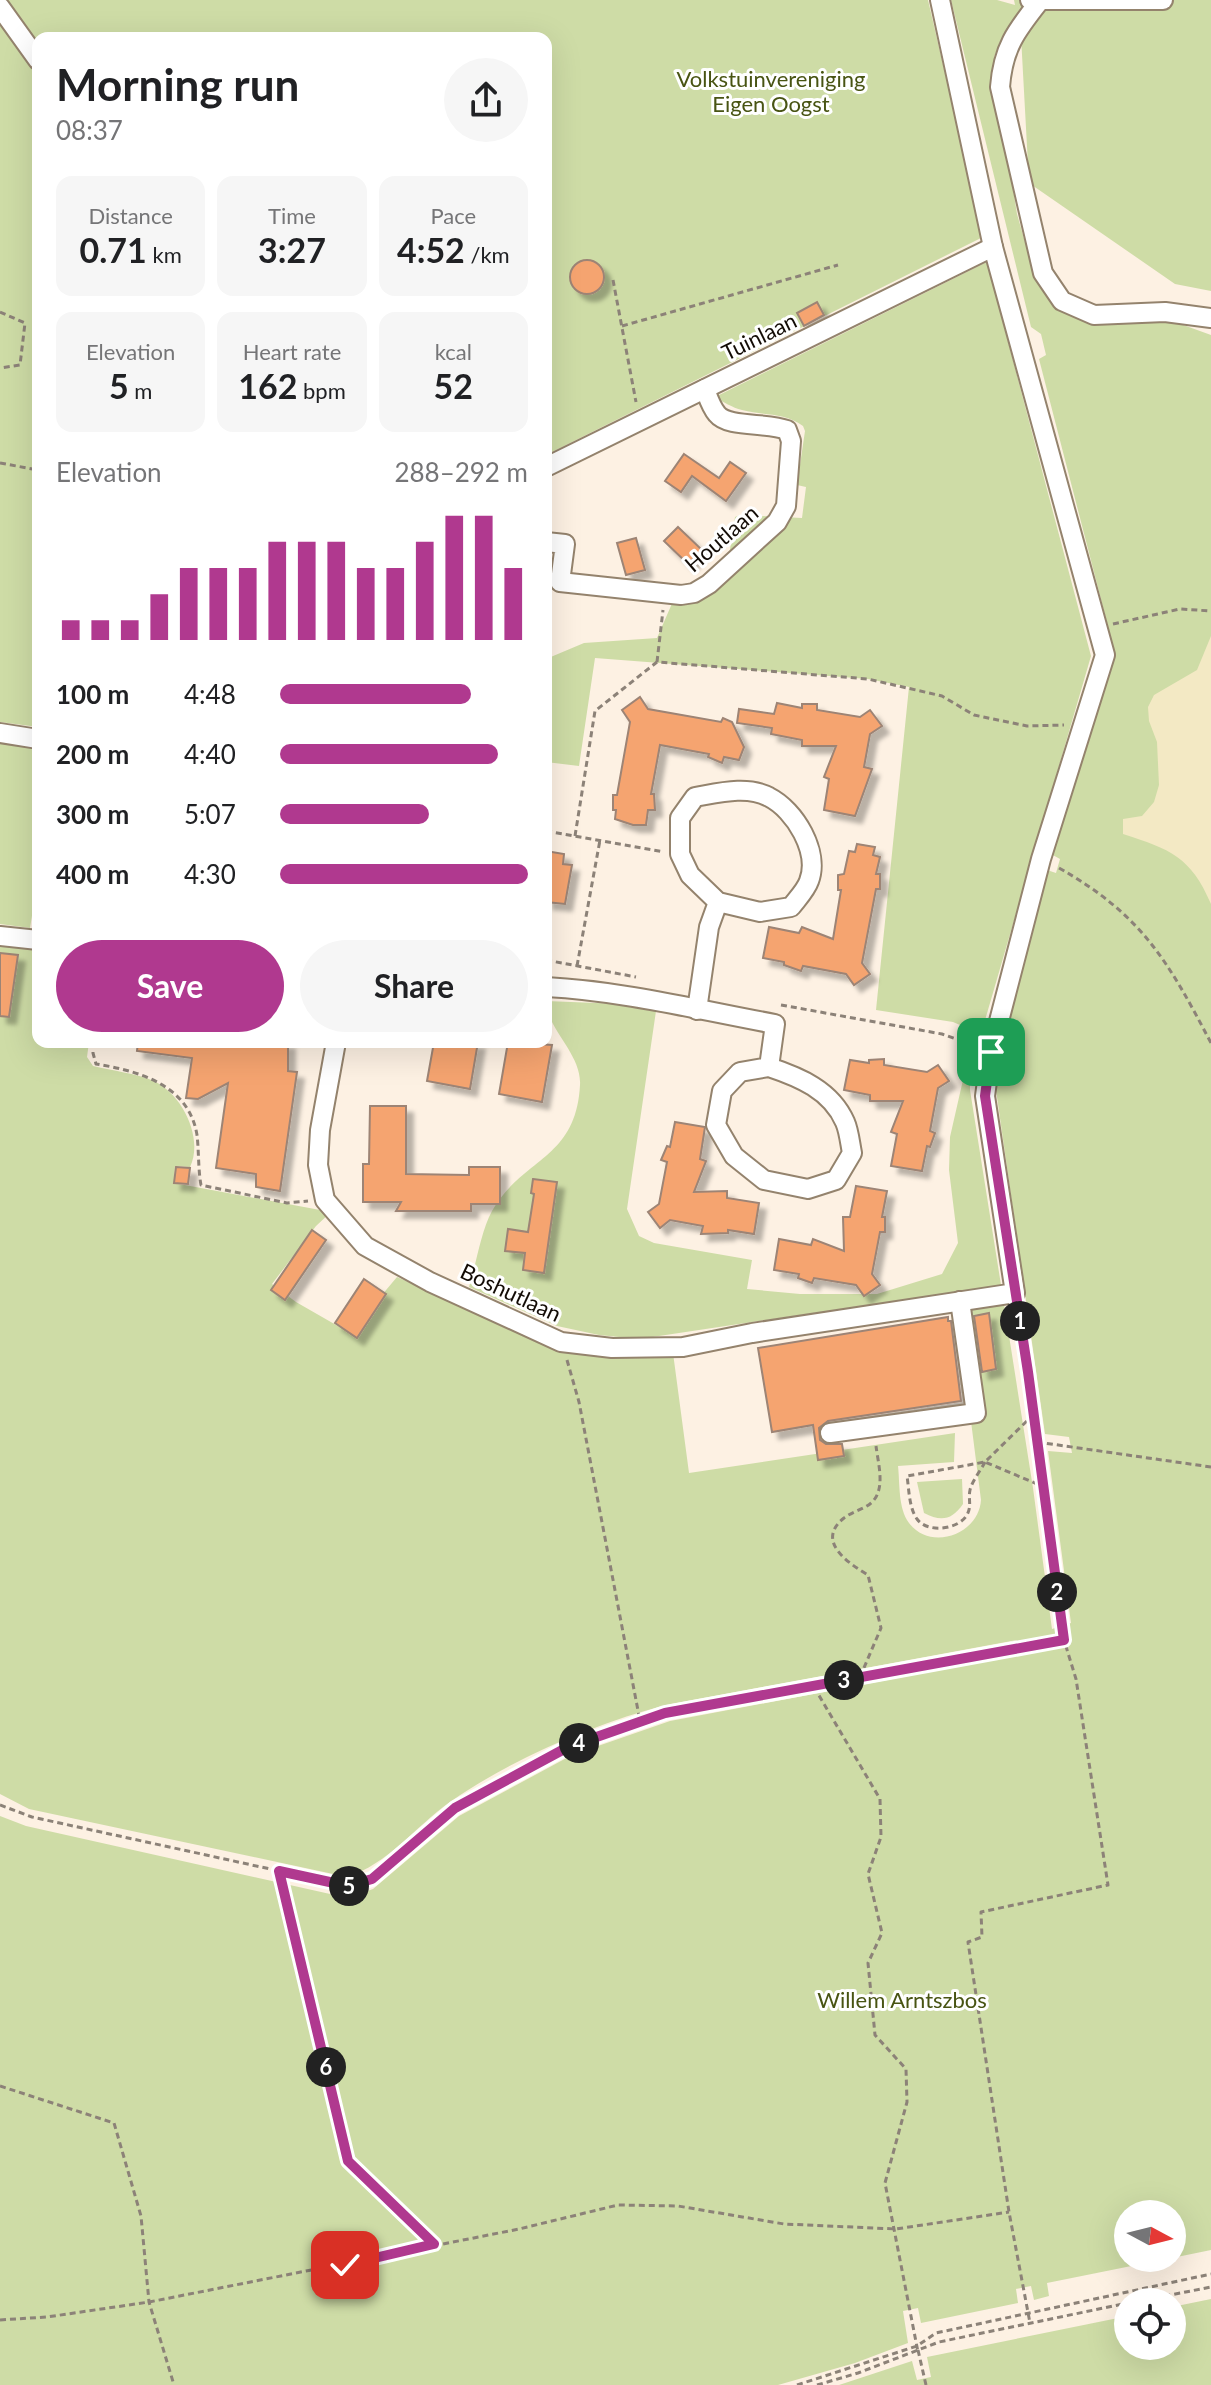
<!DOCTYPE html>
<meta charset="utf-8">
<style>
body{margin:0;font-family:Lato,sans-serif;background:#f6f6f6;color:#202124;height:100vh;display:flex;flex-direction:column;font-size:30px;white-space:nowrap}
*{box-sizing:border-box;margin:0}
p{font-size:26px;color:#757577}
.icon{flex:none;width:44px;height:44px;fill:none;stroke:currentColor;stroke-width:2;stroke-linecap:round;stroke-linejoin:round}
.map{position:relative;flex:1;overflow:hidden}
.drawer{position:absolute;left:32px;top:32px;width:520px;height:1016px;display:flex;flex-direction:column;background:#fff;border-radius:16px;box-shadow:0 8px 32px #0002}
.drawer>*{flex:none}
.needle{width:52px;rotate:97deg}
.controls{position:absolute;left:1114px;top:2200px;display:grid;gap:16px}
.controls a{display:grid;place-items:center;width:72px;height:72px;border-radius:50%;background:#fff;box-shadow:0 8px 32px #0002;font-size:40px}
.pin{position:absolute;display:grid;place-items:center;width:68px;height:68px;color:#fff;margin:-34px;border-radius:16px;box-shadow:0 4px 12px #0006}
.km{position:absolute;width:40px;height:40px;margin:-20px;border-radius:50%;background:#222;color:#fff;font-size:22px;line-height:40px;text-align:center}
.round{display:grid;place-items:center;flex:none;width:84px;height:84px;border-radius:42px;background:#f6f6f6}
.headline{display:flex;align-items:center;justify-content:space-between;height:136px;padding:0 24px}
h1{font-size:44px;font-weight:700;line-height:60px}
.metrics{display:grid;grid-template-columns:repeat(3,1fr);gap:12px;height:136px;padding:8px 24px}
.metrics div{display:grid;align-content:center;border-radius:16px;background:#f6f6f6;text-align:center}
.metrics b{font-size:34px;font-weight:700}
.metrics small{font-size:22px;font-weight:400}
.metrics p{font-size:22px}
.chart{height:224px;padding:16px 24px}
.chart p{display:flex;justify-content:space-between}
.chart svg{width:100%;height:144px;margin-top:8px;stroke:#b0398f;stroke-width:6}
.action{display:flex;gap:16px;margin-top:auto;padding:16px 24px}
.action a{flex:1;height:92px;border-radius:48px;background:#b0398f;color:#fff;font-size:32px;font-weight:700;line-height:92px;text-align:center}
.action a+a{background:#f6f6f6;color:#202124}
ul{padding:0 24px;list-style:none;font-size:26px}
li{display:grid;grid-template-columns:128px 96px 1fr;align-items:center;height:60px}
li i{height:20px;border-radius:10px;background:#b0398f}
.map>svg:first-child{display:block}
.green{fill:#cedca6}
.sand{fill:#f3e9c4}
.building{fill:#f5a470;stroke:#9d8475;stroke-width:2;filter:url(#shadow)}
.lines{fill:none;stroke-linecap:round;stroke-linejoin:round}
.minor-casing{stroke:#94836d;stroke-width:22}
.path{stroke:#8c8278;stroke-width:3;stroke-dasharray:6 4;stroke-linecap:butt}
.minor{stroke:#fff;stroke-width:18}
.route-casing{stroke:#fff;stroke-width:16}
.route{stroke:#b0398f;stroke-width:10}
.labels{text-anchor:middle;dominant-baseline:central;stroke-width:6;stroke-linejoin:round;paint-order:stroke}
.park-label{font-size:22px;fill:#485413;stroke:#fff}
.street-label{font-size:22px;fill:#120b05;stroke:#fff}
</style>
<div class="map">
<svg width="1211" height="2385" viewBox="0 0 1211 2385">
<defs>
<filter id="shadow"><feDropShadow dx="7" dy="7" stdDeviation="2" flood-color="#0004"/></filter>
</defs>
<rect width="100%" height="100%" fill="#fdf1e3"/>
<g class="green">
<path d="M8,0H928L983,237L546,455V38H38V43Z"/>
<path d="M951,0H997L1015,5L1014,0H1211V291L1175,284L1029,183L1020,18L1000,42L994,57L995,75L1017,214L1025,242L1046,295L1051,302L1098,324L1163,320L1175,322L1211,335V2250L1172,2258V2214H1128V2258H1171L1047,2283L1049,2296L1034,2300L1031,2286L1016,2289L1018,2303L921,2323L918,2308L903,2311L908,2343L855,2363L778,2385H0V1816L26,1826L348,1898L373,1889L459,1816L572,1755L670,1721L903,1677L1017,1640L666,1705C593,1724 512,1759 450,1802C415,1827 388,1864 347,1877L29,1809L0,1794V942L38,947V1042H89L87,1057L93,1066C113,1071 135,1073 154,1081C182,1094 204,1138 190,1167L175,1166L174,1183L331,1212L316,1226L272,1284L296,1302L350,1333L397,1277L460,1305L596,1355L640,1358L673,1353L689,1473L955,1433L954,1462L898,1466C900,1484 898,1508 909,1523C931,1552 979,1534 981,1500L957,1311L1004,1304L1033,1488L1052,1629L1071,1623L1048,1451L1072,1453L1069,1437L1045,1434L994,1076L1047,870L1056,873L1060,859L1051,854L1112,661V642L1039,359L1046,355L1041,334L1031,327Z"/>
<path d="M0,24L38,74V727L0,722Z"/>
<path d="M987,262L1091,656L981,1034L953,1022L876,1010L909,687L868,679L595,658L579,766L546,762V659L584,643L657,638L677,592L700,588L728,562L735,517L740,515L802,518L806,487L797,485L805,431L803,426C784,412 764,416 742,410C732,408 724,401 713,398Z"/>
<path d="M0,742L38,747V879L30,928L0,924Z"/>
<path d="M546,1001L621,1004L656,1011L627,1209L639,1236L654,1243L752,1260L747,1289L800,1294H877L942,1274L958,1243L949,1170L950,1137L970,1049V1090L1001,1285L639,1339L599,1335L557,1326L469,1287C476,1265 481,1231 492,1211C523,1157 576,1160 580,1085C582,1054 546,1028 546,1001Z"/>
<path d="M962,1479L963,1504C952,1520 941,1522 924,1513L917,1482Z"/>
<path d="M1211,2299V2385H839L912,2361L917,2380L931,2377L927,2357L1128,2316V2346H1172V2307Z"/>
</g>
<path class="sand" d="M1211,636V904C1191,857 1170,849 1123,834V819L1142,816L1154,802L1159,785L1157,742L1149,721L1148,707L1154,695L1197,670Z"/>
<g class="building">
<circle cx="587" cy="277" r="17"/>
<path d="M817,302L824,315L804,326L797,313Z"/>
<path d="M684,454L719,478L730,462L746,473L726,501L692,476L681,492L665,481Z"/>
<path d="M678,527L702,550L688,564L664,541Z"/>
<path d="M636,538L645,570L626,575L617,543Z"/>
<path d="M640,697L648,709L721,722L723,718L732,722L744,747L739,760L724,757L722,763L708,757L709,754L660,745L651,794H654L655,810H648L646,825H633L615,819L616,810H613V795H617L630,722L622,710Z"/>
<path d="M777,703L802,708V704H817V710L860,717L870,710L882,726L870,734L864,767L872,769L855,816L824,810L829,779L824,777L836,746H802V740L771,734L772,728L737,723L739,709L774,714Z"/>
<path d="M857,844L875,847L873,855L880,857L876,874H880V889H876L862,963L870,974L854,985L846,974L803,966L801,971L784,965V962L763,958L769,927L799,933L802,927L833,939L841,890H838V875L844,874L849,851L855,852Z"/>
<path d="M546,851L564,854L563,864L572,865L565,904L546,902Z"/>
<path d="M0,953L18,955L9,1017L0,1016Z"/>
<path d="M138,1042H288V1071L297,1072L280,1191L256,1187V1174L216,1168L228,1083L198,1099L186,1098L192,1058L137,1051Z"/>
<path d="M434,1042H478L470,1089L427,1081Z"/>
<path d="M508,1042L552,1045L542,1102L499,1094Z"/>
<path d="M884,1059V1065L927,1072L938,1065L949,1081L938,1088L930,1131L935,1133L930,1147L927,1146L922,1171L891,1166L897,1134L891,1132L903,1101H870V1095L844,1090L850,1060L869,1063V1060Z"/>
<path d="M370,1106H406V1174L469,1175V1167H500V1204H471V1211H396L401,1202H363V1164H369Z"/>
<path d="M675,1122L705,1127L700,1159L706,1161L694,1192L727,1191V1198L759,1203L754,1234L728,1230V1233L701,1234L703,1226L670,1220L660,1228L648,1212L659,1204L667,1162L661,1160L667,1146L670,1147Z"/>
<path d="M176,1167L190,1168L188,1184L174,1183Z"/>
<path d="M533,1179L557,1182L544,1273L523,1270L525,1253L505,1251L508,1229L528,1232L534,1194L531,1193Z"/>
<path d="M856,1186L887,1191L882,1217H885V1232H880L872,1274L880,1285L864,1296L856,1285L814,1278L812,1283L798,1278L799,1274L774,1270L779,1239L811,1245L813,1239L844,1251L843,1217H850Z"/>
<path d="M312,1230L326,1240L285,1300L271,1290Z"/>
<path d="M364,1279L386,1294L357,1338L335,1323Z"/>
<path d="M989,1313L996,1369L982,1372L974,1316Z"/>
<path d="M948,1317V1321H951L961,1401L828,1421L819,1428L820,1440L826,1444H842L844,1456L818,1460L813,1425L772,1432L758,1348Z"/>
</g>
<g class="lines">
<defs>
<g id="minor">
<path d="M1030,0L1039,2C1016,31 1003,48 1000,87L1043,273L1062,301L1094,315L1165,312L1211,318"/>
<path d="M1038,0H1163"/>
<path d="M0,7L38,60"/>
<path d="M546,467L993,247"/>
<path d="M546,542L565,544L560,582L681,595L694,593L709,584L777,522L786,506L791,441L787,430C766,422 728,428 717,414C711,407 708,397 705,389"/>
<path d="M0,733L38,739"/>
<path d="M0,936L38,940"/>
<path d="M546,987C623,991 699,1010 775,1024L769,1067L740,1072L722,1091L716,1125L734,1156L764,1180L808,1189L836,1180L852,1153C850,1143 849,1131 845,1122C831,1090 799,1077 769,1067"/>
<path d="M697,1010L709,927L718,902L690,875L680,854V818L695,797C718,793 747,785 769,797C795,810 820,852 809,881C806,890 797,899 791,907L760,912L718,902"/>
<path d="M336,1042L320,1130L318,1165L325,1200L365,1246L430,1282L561,1342L612,1348L683,1347L752,1333L1015,1293L985,1096L991,1052L1041,859L1105,655L993,247L940,0"/>
<path d="M830,1433L976,1413L960,1301"/>
</g>
</defs>
<use href="#minor" class="minor-casing"/>
<g class="path">
<path d="M613,280L636,402"/>
<path d="M0,312L25,323L20,365L0,368"/>
<path d="M622,326L838,265"/>
<path d="M0,463L38,470"/>
<path d="M1113,624L1180,609L1211,611"/>
<path d="M657,662L663,610"/>
<path d="M546,831L664,852"/>
<path d="M575,836L595,711L657,662L868,679L942,696L974,715L1027,726L1064,725"/>
<path d="M1059,868C1142,915 1168,961 1211,1043"/>
<path d="M546,960L636,977"/>
<path d="M577,966L600,840"/>
<path d="M781,1005L942,1034L973,1045"/>
<path d="M93,1042V1053L96,1064C139,1071 189,1085 197,1135C199,1152 198,1169 201,1185L287,1203L308,1201"/>
<path d="M1017,1309L1064,1640L1076,1679L1108,1885L981,1912L982,1937L968,1942L1009,2212L1030,2323"/>
<path d="M567,1360L579,1402L640,1721"/>
<path d="M1034,1414L985,1462L1042,1486"/>
<path d="M1037,1442L1211,1467"/>
<path d="M985,1462C981,1470 972,1481 970,1490C968,1499 972,1506 967,1515C959,1529 928,1534 917,1519C909,1508 909,1489 907,1476Z"/>
<path d="M860,1677L881,1628L868,1575C848,1563 815,1541 844,1518C854,1510 869,1509 876,1497C884,1483 878,1462 876,1446"/>
<path d="M814,1687L880,1799L881,1837L868,1874L882,1933L868,1963L875,2035L906,2069L907,2102L885,2183L918,2352"/>
<path d="M0,1805L32,1817L348,1886L372,1879L455,1808L568,1747L665,1713L1063,1640"/>
<path d="M279,1871L348,2161L433,2244"/>
<path d="M0,2086L114,2123L141,2216L149,2302L174,2385"/>
<path d="M1135,2302L1211,2287"/>
<path d="M0,2320L47,2317L149,2302L519,2229L618,2205L678,2206L784,2224L896,2229L1009,2212"/>
<path d="M918,2350L926,2385"/>
<path d="M797,2385L917,2346L936,2333L1211,2274"/>
<path d="M817,2385L858,2373L939,2342L1128,2303"/>
</g>
<use href="#minor" class="minor"/>
</g>
<g class="lines">
<defs>
<path id="route" d="M345,2265L434,2244L348,2161L279,1871L348,1886L372,1879L455,1808L568,1747L665,1713L1064,1640L1028,1372L985,1096L991,1052"/>
</defs>
<use href="#route" class="route-casing"/>
<use href="#route" class="route"/>
</g>
<g class="labels">
<g class="park-label">
<text x="771" y="78">Volkstuinvereniging<tspan x="771" dy="25">Eigen Oogst</tspan></text>
<text x="902" y="1999">Willem Arntszbos</text>
</g>
<g class="street-label">
<text transform="translate(759 336) rotate(-26)">Tuinlaan</text>
<text transform="translate(721 538) rotate(-41)">Houtlaan</text>
<text transform="translate(511 1292) rotate(25)">Boshutlaan</text>
</g>
</g>
</svg>
<div class="controls">
<a><svg class="needle" viewBox="-14 -14 28 28"><path d="M0-13l5 13h-10z" fill="#e53935"/><path d="M0 13l5-13h-10z" fill="#757577"/></svg></a>
<a><svg class="icon" aria-label="locate" viewBox="0 0 24 24"><circle cx="12" cy="12" r="6"/><path d="M12 2v4M12 18v4M2 12h4M18 12h4"/></svg></a>
</div>
<div class="pin" style="left:991px;top:1052px;background:#1e9e55"><svg class="icon" aria-label="arrive" viewBox="0 0 24 24"><path d="M6 21V4h12l-3 4 3 4H6"/></svg></div>
<div class="pin" style="left:345px;top:2265px;background:#d93025"><svg class="icon" aria-label="check" viewBox="0 0 24 24"><path d="M5 12l5 5 9-10"/></svg></div>
<b class="km" style="left:1020px;top:1321px">1</b>
<b class="km" style="left:1057px;top:1592px">2</b>
<b class="km" style="left:844px;top:1680px">3</b>
<b class="km" style="left:579px;top:1743px">4</b>
<b class="km" style="left:349px;top:1886px">5</b>
<b class="km" style="left:326px;top:2067px">6</b>
<section class="drawer">
<div class="headline"><div><h1>Morning run</h1><p>08:37</p></div><a class="round"><svg class="icon" aria-label="share" viewBox="0 0 24 24"><path d="M12 15V3M7 8l5-5 5 5M5 13v7h14v-7"/></svg></a></div>
<div class="metrics">
<div><p>Distance</p><b>0.71<small> km</small></b></div>
<div><p>Time</p><b>3:27</b></div>
<div><p>Pace</p><b>4:52<small> /km</small></b></div>
</div>
<div class="metrics">
<div><p>Elevation</p><b>5<small> m</small></b></div>
<div><p>Heart rate</p><b>162<small> bpm</small></b></div>
<div><p>kcal</p><b>52</b></div>
</div>
<div class="chart"><p><span>Elevation</span>288–292 m</p>
<svg viewBox="0 0 160 44" preserveAspectRatio="none"><path d="M5 44V38M15 44V38M25 44V38M35 44V30M45 44V22M55 44V22M65 44V22M75 44V14M85 44V14M95 44V14M105 44V22M115 44V22M125 44V14M135 44V6M145 44V6M155 44V22"/></svg>
</div>
<ul>
<li><b>100 m</b>4:48<i style="width:77%"></i></li>
<li><b>200 m</b>4:40<i style="width:88%"></i></li>
<li><b>300 m</b>5:07<i style="width:60%"></i></li>
<li><b>400 m</b>4:30<i style="width:100%"></i></li>
</ul>
<div class="action"><a>Save</a><a>Share</a></div>
</section>
</div>
